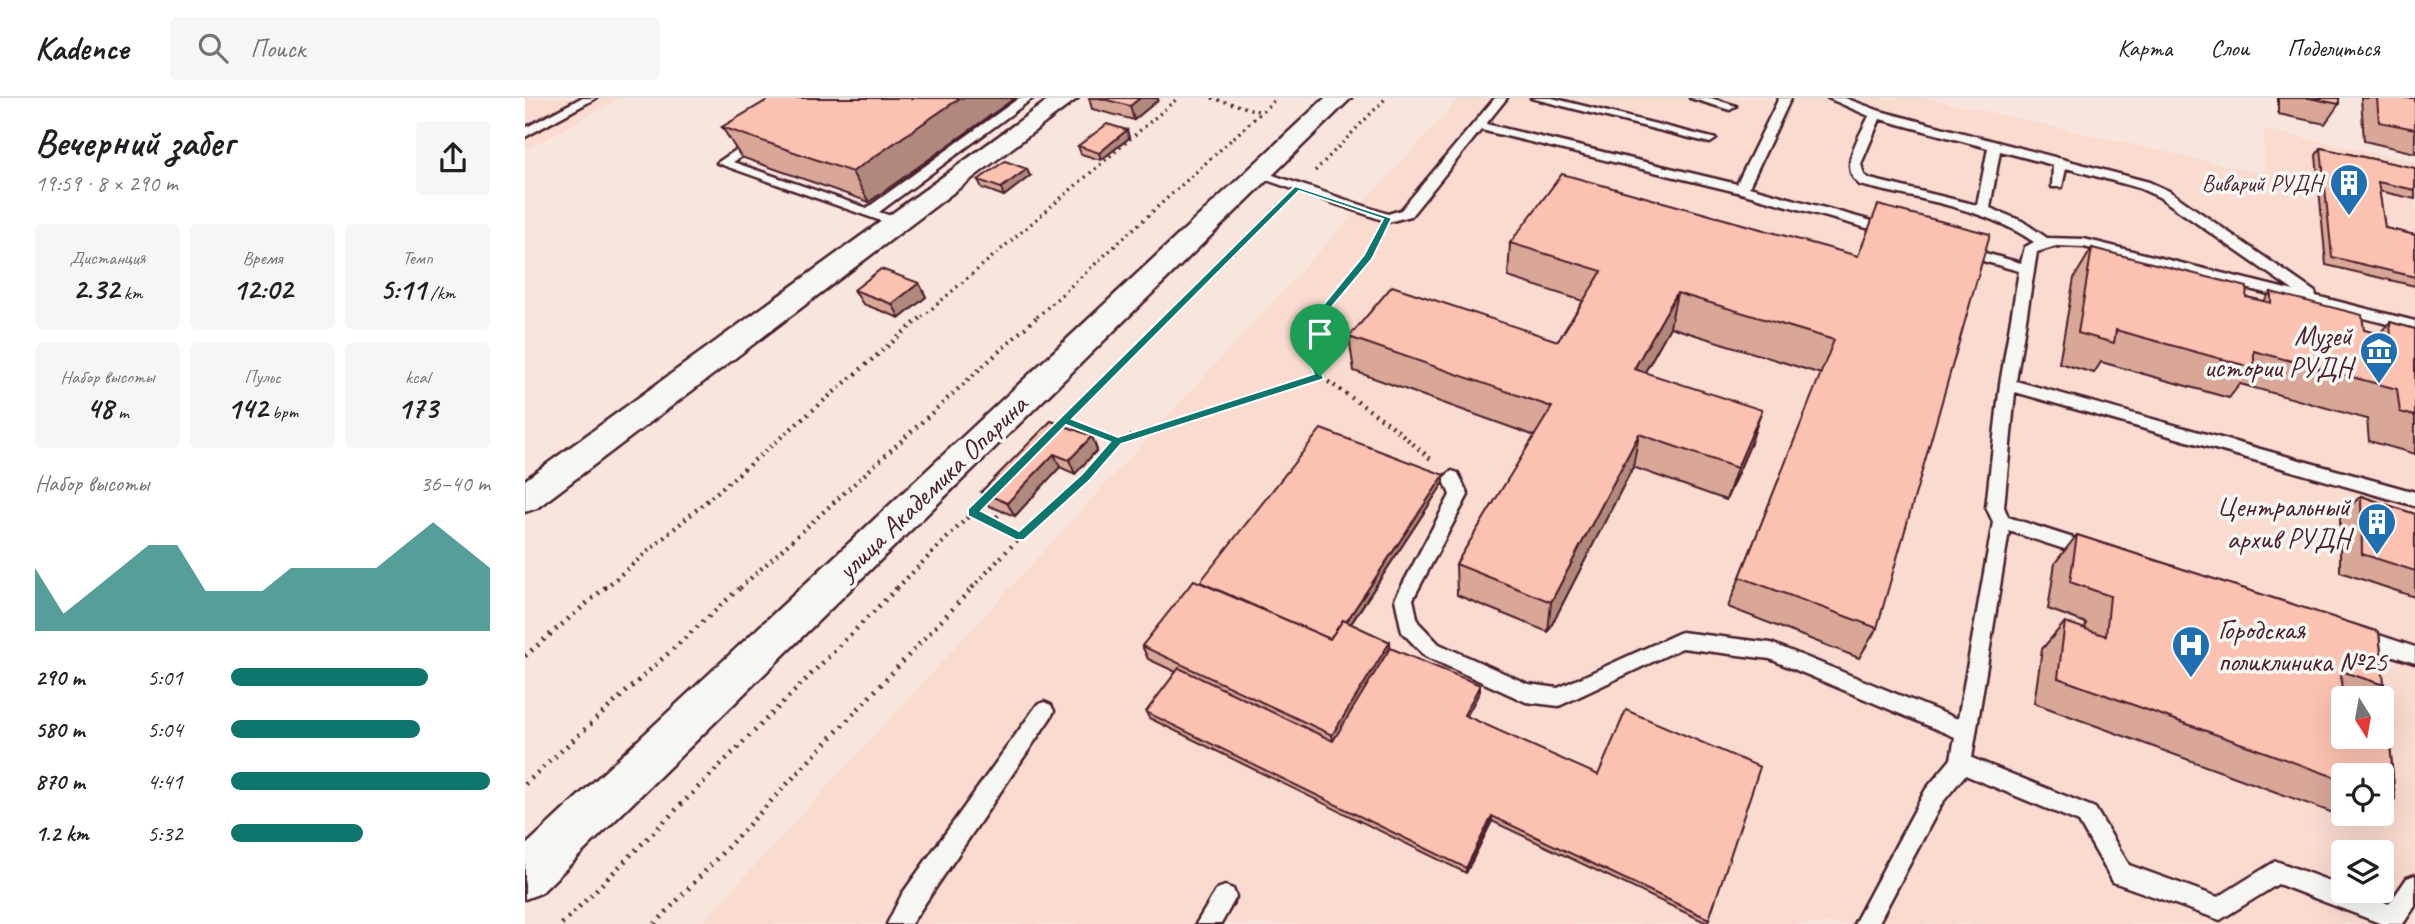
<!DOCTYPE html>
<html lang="ru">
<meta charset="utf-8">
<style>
body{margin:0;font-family:Caveat,sans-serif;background:#f6f6f6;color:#202124;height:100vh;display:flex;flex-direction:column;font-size:26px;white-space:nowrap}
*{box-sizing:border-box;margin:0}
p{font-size:23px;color:#757577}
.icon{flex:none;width:38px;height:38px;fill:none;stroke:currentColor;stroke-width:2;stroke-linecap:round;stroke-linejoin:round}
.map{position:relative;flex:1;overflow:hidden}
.details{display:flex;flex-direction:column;background:#fff;width:525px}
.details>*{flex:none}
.needle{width:46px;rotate:169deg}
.buttons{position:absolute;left:1806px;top:588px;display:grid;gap:14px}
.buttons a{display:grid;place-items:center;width:63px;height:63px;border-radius:7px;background:#fff;box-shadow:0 7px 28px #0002;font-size:35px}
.pin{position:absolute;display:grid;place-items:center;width:60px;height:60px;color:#fff;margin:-72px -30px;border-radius:50% 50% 50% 0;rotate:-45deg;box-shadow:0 0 7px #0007}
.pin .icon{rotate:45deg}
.round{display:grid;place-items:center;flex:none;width:74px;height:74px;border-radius:7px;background:#f6f6f6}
.head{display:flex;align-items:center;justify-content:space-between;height:119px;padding:0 35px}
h1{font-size:38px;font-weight:700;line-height:52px}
.figures{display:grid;grid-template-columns:repeat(3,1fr);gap:10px;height:119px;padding:7px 35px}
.figures div{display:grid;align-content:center;border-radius:7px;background:#f6f6f6;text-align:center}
.figures b{font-size:30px;font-weight:700}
.figures small{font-size:19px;font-weight:400}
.figures p{font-size:19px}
.chart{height:196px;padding:14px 35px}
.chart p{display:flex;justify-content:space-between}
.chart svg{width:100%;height:126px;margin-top:7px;fill:#0f766e;opacity:.7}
ul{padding:0 35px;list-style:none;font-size:23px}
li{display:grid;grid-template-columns:112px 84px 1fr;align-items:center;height:52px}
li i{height:18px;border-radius:9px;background:#0f766e}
header{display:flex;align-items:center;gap:42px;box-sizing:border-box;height:98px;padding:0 35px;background:#fff;border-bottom:2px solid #e0e0e0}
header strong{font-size:33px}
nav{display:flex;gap:38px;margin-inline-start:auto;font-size:24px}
.search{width:490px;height:63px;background:#f6f6f6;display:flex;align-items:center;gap:18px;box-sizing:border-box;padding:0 24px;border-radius:7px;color:#757577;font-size:26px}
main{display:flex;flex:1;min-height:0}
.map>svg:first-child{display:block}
.built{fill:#f9dbd0;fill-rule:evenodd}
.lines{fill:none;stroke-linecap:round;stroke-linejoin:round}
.service-casing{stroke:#4a1f2b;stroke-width:5}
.minor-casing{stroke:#4a1f2b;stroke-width:5}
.path-far2{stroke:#4a1f2b;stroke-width:3.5;stroke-dasharray:2 4.5;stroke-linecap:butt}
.path-far1{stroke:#4a1f2b;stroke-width:4.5;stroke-dasharray:2 5;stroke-linecap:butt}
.path{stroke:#4a1f2b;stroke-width:5;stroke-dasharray:2 6;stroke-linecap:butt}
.service{fill:#f6f6f2;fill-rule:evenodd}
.minor{fill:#f6f6f2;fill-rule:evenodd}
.wall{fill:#d8a798;stroke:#4a1f2b;stroke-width:2}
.shaded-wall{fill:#b0887c;stroke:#4a1f2b;stroke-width:2}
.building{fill:#fbc2b1;stroke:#4a1f2b;stroke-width:2}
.route{fill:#0f766e;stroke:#fff;stroke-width:2;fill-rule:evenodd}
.labels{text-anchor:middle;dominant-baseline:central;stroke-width:7;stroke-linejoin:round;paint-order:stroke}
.far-poi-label{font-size:23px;fill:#4a1f2b;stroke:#f6f6f2;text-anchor:end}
.poi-label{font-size:28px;fill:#4a1f2b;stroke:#f6f6f2;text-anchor:end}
.street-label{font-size:28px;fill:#4a1f2b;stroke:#f6f6f2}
</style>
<header>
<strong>Kadence</strong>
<div class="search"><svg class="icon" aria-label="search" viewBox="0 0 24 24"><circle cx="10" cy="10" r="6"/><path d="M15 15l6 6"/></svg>Поиск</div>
<nav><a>Карта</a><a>Слои</a><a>Поделиться</a></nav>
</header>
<main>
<section class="details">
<div class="head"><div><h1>Вечерний забег</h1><p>19:59 · 8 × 290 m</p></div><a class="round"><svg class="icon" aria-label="share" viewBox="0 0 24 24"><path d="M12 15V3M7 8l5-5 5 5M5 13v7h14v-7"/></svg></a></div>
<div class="figures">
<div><p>Дистанция</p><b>2.32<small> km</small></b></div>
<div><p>Время</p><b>12:02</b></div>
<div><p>Темп</p><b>5:11<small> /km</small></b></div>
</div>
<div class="figures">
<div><p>Набор высоты</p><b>48<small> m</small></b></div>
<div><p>Пульс</p><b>142<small> bpm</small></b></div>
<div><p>kcal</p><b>173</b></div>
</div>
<div class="chart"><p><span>Набор высоты</span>36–40 m</p>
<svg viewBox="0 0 160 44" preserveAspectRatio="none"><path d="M0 44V22L10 38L20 30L30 22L40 14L50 14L60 30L70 30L80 30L90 22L100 22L110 22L120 22L130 14L140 6L150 14L160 22V44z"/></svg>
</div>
<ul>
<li><b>290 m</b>5:01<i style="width:76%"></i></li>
<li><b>580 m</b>5:04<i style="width:73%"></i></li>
<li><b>870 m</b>4:41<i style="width:100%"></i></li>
<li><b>1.2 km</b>5:32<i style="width:51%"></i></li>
</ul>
</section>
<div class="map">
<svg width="1890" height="826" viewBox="0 0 1890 826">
<rect width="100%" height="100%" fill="#f8e6de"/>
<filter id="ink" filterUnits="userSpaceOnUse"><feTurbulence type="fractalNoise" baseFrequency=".0143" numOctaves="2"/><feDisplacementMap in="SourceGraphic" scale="14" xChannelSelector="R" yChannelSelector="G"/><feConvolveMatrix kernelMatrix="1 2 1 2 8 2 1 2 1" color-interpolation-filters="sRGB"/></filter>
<g filter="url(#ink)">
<g class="built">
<path d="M0,0H96L0,52Z"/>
<path d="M935,0H1401L1739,76V31L1890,64V826H176ZM1818,600H1857V639H1818ZM1818,677H1857V716H1818ZM1818,754H1857V793H1818Z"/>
</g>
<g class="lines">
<defs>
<g id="service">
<path d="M56,0H71L0,39V30Z"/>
<path d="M494,0H508L354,114L378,122L380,125L373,129L192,65L227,41H235V47L208,64L342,110Z"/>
<path d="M970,0H982L961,26L1212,86L1254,0H1266L1224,89L1372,130L1374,133L1367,137L1212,94L956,32L886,118L863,124L727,77L729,74H739L863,116L876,112Z"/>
<path d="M1006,0H1027L1191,41L1185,45Z"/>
<path d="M1165,0H1186L1211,8L1205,12Z"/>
<path d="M1303,0H1320L1355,13L1624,84L1644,93L1790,194L1791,198L1890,223V233L1559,149L1531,148L1512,154L1491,283L1890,394V408L1490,294L1479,409L1483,419L1573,448L1576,453L1573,458L1567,460L1484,433L1447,660L1570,710L1604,767L1693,799L1751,763L1818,788V793H1830L1864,806L1882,780L1890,777V808L1878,826H1857L1753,786L1695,822L1588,784L1554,724L1440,677L1417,705L1353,826H1329L1401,691L1426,661L1430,639L1245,561L1157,550L1034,608L1001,604L900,558L877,534L870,501L925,397L918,380L927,373L933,375L943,397L888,501L893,524L914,546L1003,586L1033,590L1156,534L1246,545L1433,621L1468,424L1461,409L1475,286L1494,173L1433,156L1431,153L1438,149L1496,165L1500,149L1509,144C1458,109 1395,102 1335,87C1312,70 1335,38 1344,18ZM1355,21L1463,50L1452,107L1345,81L1339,77L1336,66ZM1475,53L1528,67L1527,89H1537L1541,70L1614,90L1634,99L1769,193L1559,141L1522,140L1497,123L1465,110Z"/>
<path d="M1833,530L1890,549V565L1826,544L1823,538L1826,532Z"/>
<path d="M519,604L526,607L529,613L526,619L386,826H362L377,796L512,607Z"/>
<path d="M700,788L708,791L711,799L696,826H671L692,791Z"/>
</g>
<g id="minor">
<path d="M526,0H553L12,410L0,414V382Z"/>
<path d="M800,0H826L16,795L0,801V748Z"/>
</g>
</defs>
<use href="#service" class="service-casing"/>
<use href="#minor" class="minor-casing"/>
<g class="path-far2">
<path d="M687,0L736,14"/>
<path d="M790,73L861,0"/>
<path d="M397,219L653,0"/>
<path d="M512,219L752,0"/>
<path d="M643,219L756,106"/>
<path d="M794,219L844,159L853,140"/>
</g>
<g class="path-far1">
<path d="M795,217L786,228L783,252L795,278L866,327L908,363"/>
<path d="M532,330L645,217"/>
<path d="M592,343L795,278"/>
<path d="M467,424L477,413"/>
<path d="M495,439L561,379L592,343L540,322"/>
<path d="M80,490L399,217"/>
<path d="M215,490L514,217"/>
<path d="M372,490L464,398"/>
<path d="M447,490L495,439L447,414"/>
</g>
<g class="path">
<path d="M0,558L82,488"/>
<path d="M0,686L217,488"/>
<path d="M37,826L374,488"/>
<path d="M130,826L449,488"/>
</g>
<use href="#service" class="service"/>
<use href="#minor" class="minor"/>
</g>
<g class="wall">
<path d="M246,0H490L344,104L216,59L197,29Z"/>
<path d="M564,0H633V2L609,22L567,11Z"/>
<path d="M1753,0H1814V6L1800,26L1753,16Z"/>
<path d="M1836,0H1890V55L1839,43Z"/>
<path d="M602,32L604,40L576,62L556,56L553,48Z"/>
<path d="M1796,50L1890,70V101L1854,93L1860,130L1890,137V188L1801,167L1791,57Z"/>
<path d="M505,78L479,98L457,90L453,82Z"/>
<path d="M985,145L1333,158L1352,530L1334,560L1203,509L1296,276L1145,229L1120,274L1226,345L1201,402L1108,369L1023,534L932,497L931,466L1010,338L829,273L824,239L1033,243L1058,203L983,179Z"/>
<path d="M1567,150L1721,199L1739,203L1746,194L1839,232L1854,236L1865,224L1890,231V356L1844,343L1842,321L1715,286L1704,300L1576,264L1569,275L1534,265L1549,180Z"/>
<path d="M394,185L401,199L375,220L338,206L329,192Z"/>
<path d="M526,323L567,338L572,352L550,376L535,369L490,418L464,408L456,394Z"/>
<path d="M919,377V384L826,526L865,544V550L955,593L941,619L1184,821L1182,825L967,723L941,775L624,620L621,614L651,574L623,561L617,548L675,484Z"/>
<path d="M1836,398L1890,416V499L1815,474V417Z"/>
<path d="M1552,437L1854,534L1859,587L1840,600H1818V639H1857V633L1864,635L1870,701L1857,708V677H1818V716H1843L1830,723L1509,605L1517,551L1540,524L1560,531L1561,525L1523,511L1530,465Z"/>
</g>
<g class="shaded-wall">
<path d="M435,0H490L344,104L327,74Z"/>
<path d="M615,0H633V2L609,22L605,8Z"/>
<path d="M602,32L604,40L576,62L574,55Z"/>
<path d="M502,71L505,78L479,98L476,90Z"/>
<path d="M394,185L401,199L375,220L367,206Z"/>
<path d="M1152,195L1145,229L1103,304L1109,271Z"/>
<path d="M1237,312L1226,345L1201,402L1212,370Z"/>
<path d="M1114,336L1108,369L1023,534L1026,504Z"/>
<path d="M567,338L572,352L550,376L544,362Z"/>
<path d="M529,356L535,369L490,418L482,405Z"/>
<path d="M919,377V384L807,554L806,547Z"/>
<path d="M865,544L866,556L809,648L807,637Z"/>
<path d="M955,587V593L939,623V617Z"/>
<path d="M967,718V723L941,775V770Z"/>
</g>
<g class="building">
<path d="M246,0H435L327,74L197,29Z"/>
<path d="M574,0H615L605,8Z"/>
<path d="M1784,0H1814V6Z"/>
<path d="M1852,0H1890V31L1854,24Z"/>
<path d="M582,26L602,32L574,55L553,48Z"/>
<path d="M1796,50L1890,70V92L1853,84L1860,130L1890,137V179L1807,159Z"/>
<path d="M480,63L502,71L476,90L453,82Z"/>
<path d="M1037,76L1333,158L1353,107L1465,136L1352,530L1215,479L1309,242L1152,195L1109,271L1237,312L1212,370L1114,336L1026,504L931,466L1027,309L824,239L867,188L1033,243L1077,173L985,145Z"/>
<path d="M1567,150L1722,189L1721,199L1746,205V194L1837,217L1839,232L1866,239L1865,224L1890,231V318L1875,314L1872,291L1729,253V270L1591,232L1589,245L1553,235Z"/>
<path d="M356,171L394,185L367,206L329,192Z"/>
<path d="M526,323L567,338L544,362L529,356L482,405L456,394Z"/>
<path d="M796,331L919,377L821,524L818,522L805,541L675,484Z"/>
<path d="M1836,398L1890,416V473L1837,456Z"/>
<path d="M1552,437L1854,534L1859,587L1816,573L1818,639H1857V633L1864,635L1870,701L1857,696V677H1818V682L1533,580L1540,524L1581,538L1585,498L1545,484Z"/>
<path d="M669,482L805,541L818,522L865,544L807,637L617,548Z"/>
<path d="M865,550L955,587L939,617L1073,677L1101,612L1235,669L1184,821L967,718L941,770L621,614L654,570L808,643Z"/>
</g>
</g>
<path class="route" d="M770,88L867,120L847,161L790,229L788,253L799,281L596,346L565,382L499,442H491L443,418V411ZM774,93L858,121L839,157L781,228L778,253L789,276L593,339L547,321ZM541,327L585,344L557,376L494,433L456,413Z"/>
<defs>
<symbol id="building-pin" viewBox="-11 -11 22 30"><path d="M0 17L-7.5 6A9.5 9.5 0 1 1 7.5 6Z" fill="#1f6fb2" stroke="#f6f6f2"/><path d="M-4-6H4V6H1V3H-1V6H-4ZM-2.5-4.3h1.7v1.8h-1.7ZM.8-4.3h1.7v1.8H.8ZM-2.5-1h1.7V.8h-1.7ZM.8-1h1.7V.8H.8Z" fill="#fff"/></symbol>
<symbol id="museum-pin" viewBox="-11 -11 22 30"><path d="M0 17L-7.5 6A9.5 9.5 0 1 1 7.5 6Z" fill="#1f6fb2" stroke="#f6f6f2"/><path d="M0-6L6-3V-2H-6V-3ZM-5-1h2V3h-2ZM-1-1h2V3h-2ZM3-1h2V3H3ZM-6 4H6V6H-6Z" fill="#fff"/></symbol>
<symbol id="hospital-pin" viewBox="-11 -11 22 30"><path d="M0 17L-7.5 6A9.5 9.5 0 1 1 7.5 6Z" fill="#1f6fb2" stroke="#f6f6f2"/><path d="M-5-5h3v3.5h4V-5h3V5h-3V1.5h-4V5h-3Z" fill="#fff"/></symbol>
</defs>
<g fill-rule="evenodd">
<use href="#building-pin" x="1802" y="63" width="44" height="60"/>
<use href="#museum-pin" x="1832" y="231" width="44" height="60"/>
<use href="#building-pin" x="1830" y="402" width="44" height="60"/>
<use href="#hospital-pin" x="1644" y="525" width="44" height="60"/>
</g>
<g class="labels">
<g class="far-poi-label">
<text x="1797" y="85">Виварий РУДН</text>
</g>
<g class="poi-label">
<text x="1827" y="237">Музей<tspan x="1827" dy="32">истории РУДН</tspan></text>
<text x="1825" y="408">Центральный<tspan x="1825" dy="32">архив РУДН</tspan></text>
<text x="1693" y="531" text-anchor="start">Городская<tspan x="1693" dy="32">поликлиника №25</tspan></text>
</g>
<g class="street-label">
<text transform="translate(407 389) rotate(-44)">улица Академика Опарина</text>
</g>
</g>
</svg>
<div class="buttons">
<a><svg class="needle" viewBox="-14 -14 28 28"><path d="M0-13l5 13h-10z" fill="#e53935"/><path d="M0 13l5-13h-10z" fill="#757577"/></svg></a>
<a><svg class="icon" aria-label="locate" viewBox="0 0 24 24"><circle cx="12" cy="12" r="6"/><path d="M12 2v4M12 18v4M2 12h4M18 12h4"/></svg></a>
<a><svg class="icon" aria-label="layers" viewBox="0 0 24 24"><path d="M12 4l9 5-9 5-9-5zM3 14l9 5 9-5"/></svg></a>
</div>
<div class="pin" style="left:795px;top:278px;background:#1e9e55"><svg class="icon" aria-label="arrive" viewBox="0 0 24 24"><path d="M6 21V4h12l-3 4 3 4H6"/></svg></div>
</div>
</main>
